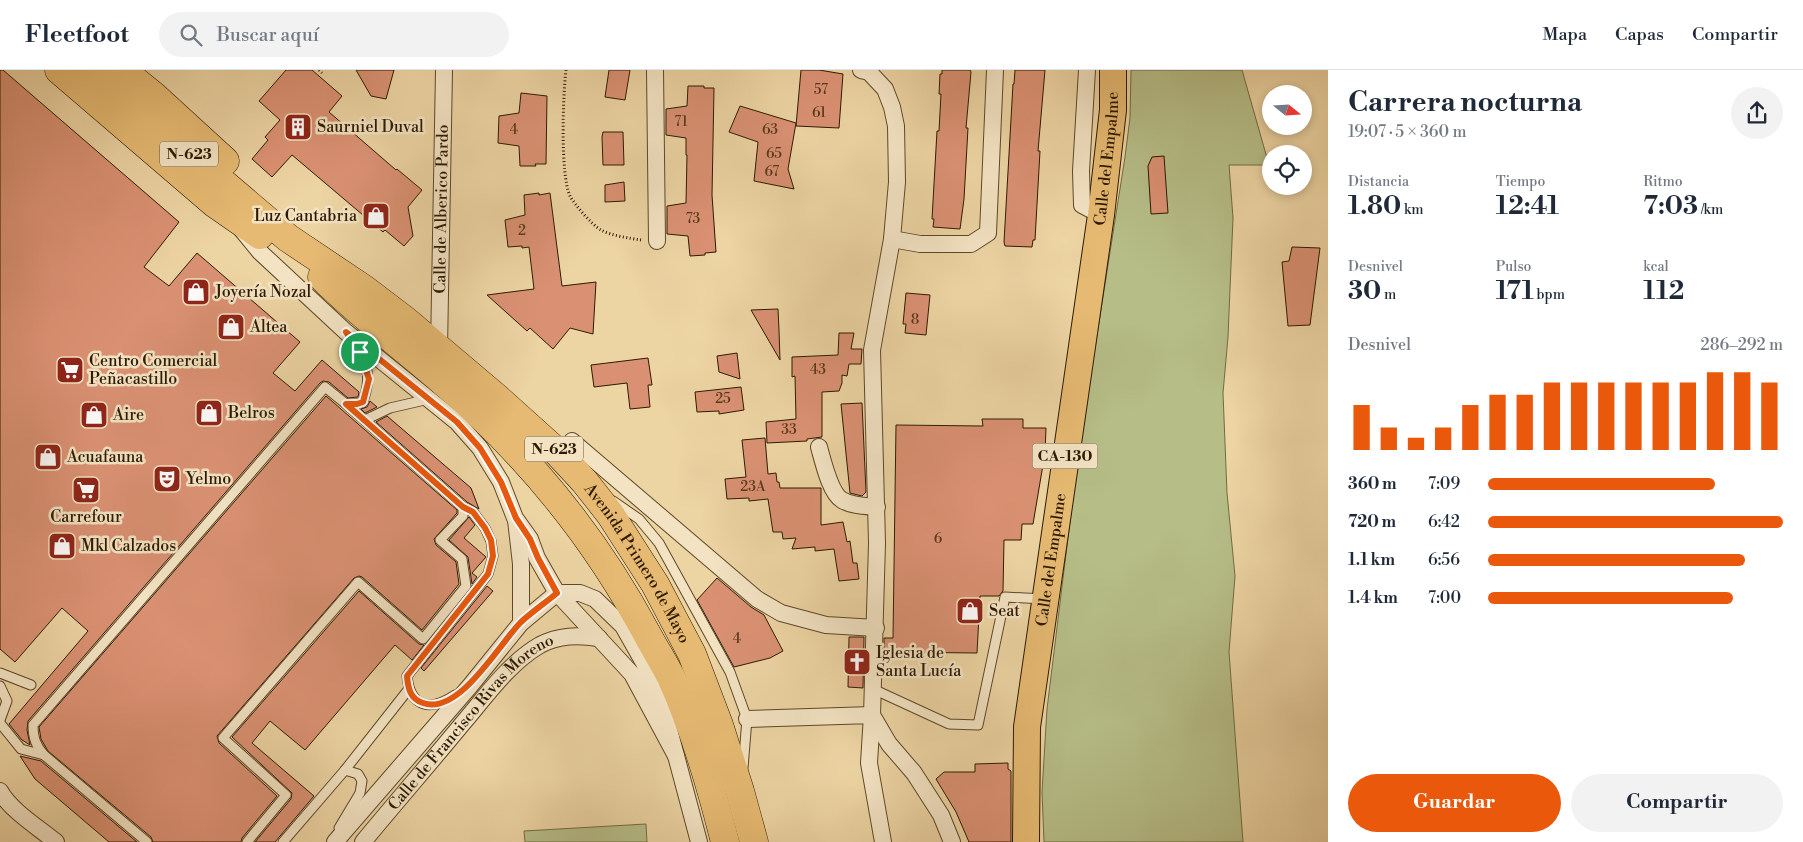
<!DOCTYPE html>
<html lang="es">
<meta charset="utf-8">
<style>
body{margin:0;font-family:"Libre Bodoni",serif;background:#f2f2f3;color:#1f2937;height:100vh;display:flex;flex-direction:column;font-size:19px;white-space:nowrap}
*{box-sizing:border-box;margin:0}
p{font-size:16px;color:#747a83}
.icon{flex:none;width:28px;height:28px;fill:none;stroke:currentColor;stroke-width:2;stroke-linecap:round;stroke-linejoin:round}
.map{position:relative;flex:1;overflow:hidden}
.details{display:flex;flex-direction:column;background:#fff;width:475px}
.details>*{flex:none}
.needle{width:32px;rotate:108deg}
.controls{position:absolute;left:1262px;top:15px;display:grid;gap:10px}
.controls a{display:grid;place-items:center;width:50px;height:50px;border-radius:50%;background:#fff;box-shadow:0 2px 8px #0003;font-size:25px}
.pin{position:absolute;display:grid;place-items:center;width:42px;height:42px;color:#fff;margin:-21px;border:2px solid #fff;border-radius:50%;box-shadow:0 1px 5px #0007}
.round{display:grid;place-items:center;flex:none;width:52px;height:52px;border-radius:26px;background:#f2f2f3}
.overview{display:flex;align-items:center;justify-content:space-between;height:85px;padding:0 20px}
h1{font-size:28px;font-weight:700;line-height:38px}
.figures{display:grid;grid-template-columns:repeat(3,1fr);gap:8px;height:85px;padding:5px 20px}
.figures div{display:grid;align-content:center}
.figures b{font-size:25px;font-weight:700}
.figures small{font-size:14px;font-weight:400}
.figures p{font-size:14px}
.chart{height:140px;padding:10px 20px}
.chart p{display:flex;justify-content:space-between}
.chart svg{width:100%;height:90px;margin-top:5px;stroke:#ea580c;stroke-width:6}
.action{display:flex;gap:10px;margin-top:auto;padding:10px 20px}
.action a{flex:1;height:58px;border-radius:30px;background:#ea580c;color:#fff;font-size:20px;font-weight:700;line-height:58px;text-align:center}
.action a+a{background:#f2f2f3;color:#1f2937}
ul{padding:0 20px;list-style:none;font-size:16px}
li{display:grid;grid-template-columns:80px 60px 1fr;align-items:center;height:38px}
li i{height:12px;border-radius:6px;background:#ea580c}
header{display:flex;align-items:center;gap:30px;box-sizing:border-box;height:70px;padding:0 25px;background:#fff;border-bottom:1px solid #e0e1e3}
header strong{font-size:24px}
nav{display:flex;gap:28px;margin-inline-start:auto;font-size:18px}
.search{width:350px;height:45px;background:#f2f2f3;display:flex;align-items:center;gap:12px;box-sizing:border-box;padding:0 18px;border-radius:28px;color:#747a83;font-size:19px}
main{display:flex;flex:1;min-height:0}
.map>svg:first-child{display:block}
.green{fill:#b6bd87;stroke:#726c44}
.building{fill:#da9173;stroke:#2d1a00}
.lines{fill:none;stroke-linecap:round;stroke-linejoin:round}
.lane-casing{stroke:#5d4829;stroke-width:11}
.street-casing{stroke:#5d4829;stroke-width:18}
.primary-casing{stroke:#2d1a00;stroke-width:28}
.highway-casing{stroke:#2d1a00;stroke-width:29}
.path{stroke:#2d1a00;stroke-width:3;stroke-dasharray:1 2.5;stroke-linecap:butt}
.lane{stroke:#f3e3c3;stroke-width:9}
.street{stroke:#f3e3c3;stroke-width:16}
.primary{stroke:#e6ba72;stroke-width:26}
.highway{stroke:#e6ba72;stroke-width:28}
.route-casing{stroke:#fff;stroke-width:10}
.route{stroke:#ea580c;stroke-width:6}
.labels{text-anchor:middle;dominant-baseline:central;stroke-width:5;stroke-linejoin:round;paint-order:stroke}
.number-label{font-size:14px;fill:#58381d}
.shield{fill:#f3e3c3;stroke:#68563a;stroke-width:1}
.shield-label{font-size:15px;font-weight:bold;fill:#2d1a00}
.poi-label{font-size:16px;fill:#2d1a00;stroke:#f3e3c3;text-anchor:start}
.street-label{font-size:16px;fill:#2d1a00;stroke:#f3e3c3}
</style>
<header>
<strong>Fleetfoot</strong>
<div class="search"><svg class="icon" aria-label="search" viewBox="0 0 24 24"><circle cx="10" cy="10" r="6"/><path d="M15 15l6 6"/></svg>Buscar aquí</div>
<nav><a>Mapa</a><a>Capas</a><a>Compartir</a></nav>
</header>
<main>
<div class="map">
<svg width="1328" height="772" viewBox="0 0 1328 772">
<rect width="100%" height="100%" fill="#edd4a3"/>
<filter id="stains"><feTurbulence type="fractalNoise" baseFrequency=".004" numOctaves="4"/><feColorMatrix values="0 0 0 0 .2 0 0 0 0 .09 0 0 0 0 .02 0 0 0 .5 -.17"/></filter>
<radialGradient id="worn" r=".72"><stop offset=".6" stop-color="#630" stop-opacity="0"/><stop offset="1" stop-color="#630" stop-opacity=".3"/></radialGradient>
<g class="green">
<path d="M1131,0H1242L1269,95H1229L1233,148L1228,267L1223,323L1227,423L1235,506L1229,582L1243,772H1044L1042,722L1047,639L1078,386L1125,87L1130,48Z"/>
<path d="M646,754L647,772H525L524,761Z"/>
</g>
<g class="building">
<path d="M0,0H3L179,152L144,197L169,216L197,183L300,272L273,303L295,321L322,290L359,322L358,327L348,328L329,312L323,311L320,313L28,651L27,660L30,675L22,670L9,654L88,561L62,538L15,592L0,579Z"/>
<path d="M286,0H312L342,26L329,42L396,100L397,99L422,120L408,137L413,166L404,176L385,160L383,162L292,85L272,107L252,89L268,70L265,67L280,50L259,31Z"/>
<path d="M356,0H394L386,29L371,26Z"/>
<path d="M609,0H630L625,30L605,27Z"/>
<path d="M801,0H819L843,4L839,58L796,56Z"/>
<path d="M942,0H970L971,2L966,58H968L964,129L960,159L933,157L934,149H932L937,61H939L941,24H939L940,4H942Z"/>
<path d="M1015,0H1045L1038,81H1040L1035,170H1033L1032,177L1005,176L1004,172L1013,14H1014Z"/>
<path d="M688,16H704V18H714L712,125L716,182L705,183V185L690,186L688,166L667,164V136L686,133L687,85H686V68L666,65V39L687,36Z"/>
<path d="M521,23L547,26L546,94H535L536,96H520L519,76L498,73L499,46L519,43Z"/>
<path d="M740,36L796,53L788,99L794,119L754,111L758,72L729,62Z"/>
<path d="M603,62H623L624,95H603L602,67Z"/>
<path d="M1164,86L1168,143L1151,144L1148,96L1152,87Z"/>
<path d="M624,112L625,131L605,132V115Z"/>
<path d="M539,123V125L550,123L562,216L596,212L593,264L570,258L553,279L530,258L527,261L487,225L534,219L529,177L522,178V176L508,177L505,150L525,145L524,125Z"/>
<path d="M1292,177L1320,178L1310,255L1288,256L1282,192L1289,191Z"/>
<path d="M906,223L930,225L926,265L905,263L906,254H903Z"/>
<path d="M778,239L779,260L780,290L751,240Z"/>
<path d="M839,263H854L851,279H862L861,294H849L847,306L842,305V313L839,321L822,322V367L807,369V371L767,373L766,352L796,349L795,306L792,307V287L838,285Z"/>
<path d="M737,283L740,309L719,302L717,286Z"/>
<path d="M648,288L652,315H648L650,337L630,339L627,313L594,317L591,295Z"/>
<path d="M741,317L744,340L719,344V341L697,342L695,322Z"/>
<path d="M326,326L457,440V443L434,469L436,475L456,492L459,514L422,560L362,507L359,506L354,508L217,666L219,673L277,726L242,768L241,772H153L151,767L48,681L41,669L39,657Z"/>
<path d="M370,331L377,337L365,343L361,339L367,337Z"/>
<path d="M862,333L866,422L862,426L850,423L841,334Z"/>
<path d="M387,346L471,418L479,439L467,432L376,352Z"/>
<path d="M982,349H1023V358H1046L1045,383L1033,454H1022L1021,470H1004L1003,521L999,526H980L977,583L884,582V568H893L896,355L983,356Z"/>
<path d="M765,368L768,404L776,403L777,412H779L780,418H821V455L843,452L847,472L850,471L853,493H857L859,509L839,511L834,479L815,481V477L792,479L796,468L783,469L782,462H773L768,429L749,431V428L727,429L725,409L746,407L742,370Z"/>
<path d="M469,447L475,455L464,468L486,487L472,503L477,507L472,514L468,487L449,470Z"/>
<path d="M717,508L751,537L764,545L783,581L770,588L734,597L697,530Z"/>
<path d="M487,516L493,521L424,601L421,598Z"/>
<path d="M359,521L419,574L424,575L412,590L395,575L305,680L270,651L252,673L314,726L275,772H255L291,729L292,723L232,667Z"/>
<path d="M849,567H864L863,618L848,617Z"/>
<path d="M20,686L41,691L137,772H109L35,709Z"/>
<path d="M1008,693V699L1011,701V772H969L956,742L936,709L944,702H975V694Z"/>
</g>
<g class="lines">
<defs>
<g id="lane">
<path d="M346,334H357L363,332C371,308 369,296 355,275"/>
<path d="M365,350L390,338L429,329"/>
<path d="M613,431L639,449L659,473L730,602L747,649L743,698"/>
<path d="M0,603L31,615"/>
<path d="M0,616L7,631L0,650"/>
<path d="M873,619L949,654L978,655L1005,527L1044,529"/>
<path d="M0,653L21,679L44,685"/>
<path d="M345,700L408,620"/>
<path d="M147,772L44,685C36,676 33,668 33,655L325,317L346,334L463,437L473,442L485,458L491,471L493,486L488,504L407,606C410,637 430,642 455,625"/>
<path d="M247,772L286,725L223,668L358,512L423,569L466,516L462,489L440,470L463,446V437"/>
<path d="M283,772L345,700L358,704L362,711L360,723L339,758"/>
</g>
<g id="street">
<path d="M655,0L657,171"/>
<path d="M861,0L869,2L885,19L892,37L896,56L897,112L892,169L872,280L877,473L872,645L889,674L914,703L941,745L952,772"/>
<path d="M1087,0L1081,101L1082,135L1101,145"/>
<path d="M242,160L260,182L346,262L457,352L480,378L501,412L515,448L530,469L537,488L557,523L632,604L676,686"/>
<path d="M892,169L920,174H971L988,163L995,0"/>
<path id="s1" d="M439,279L444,0"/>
<path d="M572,371L757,529L781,543L826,555L876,558"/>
<path d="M819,377C823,391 830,423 842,430C852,436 866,436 877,437"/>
<path d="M516,450L521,494V553"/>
<path d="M747,649L872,645L869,693L883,772"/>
<path d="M0,721C10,740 39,758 56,772"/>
<path d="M335,772L470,616L521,553L557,523H580L595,529L623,556L644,593L663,637L699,772"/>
<path id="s2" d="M363,772C396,732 430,693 463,653C486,626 509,593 540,575C559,565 578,565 599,568"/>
</g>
<g id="primary">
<path id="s3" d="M1026,772L1027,657L1101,145L1113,40V0"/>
</g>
<g id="highway">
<path d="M59,0L214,133L260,165"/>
<path id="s4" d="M90,0L288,168L364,219L406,251L497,328L557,382L584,411L610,444L655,514L692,584L719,655L740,721L754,772"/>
<path d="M122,0L154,26L225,91"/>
<path d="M322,207C372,257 431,297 481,346C549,411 603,482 647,564C655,579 664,593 671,607C695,660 711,716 725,772"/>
</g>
</defs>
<use href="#lane" class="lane-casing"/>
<use href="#street" class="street-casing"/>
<use href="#primary" class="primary-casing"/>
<use href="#highway" class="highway-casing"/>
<g class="path">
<path d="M319,0L322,3"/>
<path d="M566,0C563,25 560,104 570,126C575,135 591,154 601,160C612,166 629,168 641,170"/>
</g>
<use href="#lane" class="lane"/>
<use href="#street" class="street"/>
<use href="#primary" class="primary"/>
<use href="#highway" class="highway"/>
</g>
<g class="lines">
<defs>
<path id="route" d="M346,262L457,352L480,378L501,412L516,448L530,469L538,488L557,523C545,533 532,542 521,552C499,574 459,646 423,633C410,629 408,618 407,606L488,504L493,486L491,470L485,458L473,442L463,437L346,334H357L363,332L369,309L360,282Z"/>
</defs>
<use href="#route" class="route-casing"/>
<use href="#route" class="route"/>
</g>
<defs>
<symbol id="building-square" viewBox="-11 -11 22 22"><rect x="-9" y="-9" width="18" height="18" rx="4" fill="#8f2418" stroke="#f3e3c3"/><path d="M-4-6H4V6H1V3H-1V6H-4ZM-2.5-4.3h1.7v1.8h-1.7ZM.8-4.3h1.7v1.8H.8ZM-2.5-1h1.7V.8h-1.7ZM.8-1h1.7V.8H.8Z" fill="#fff"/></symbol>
<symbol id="shop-square" viewBox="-11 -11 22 22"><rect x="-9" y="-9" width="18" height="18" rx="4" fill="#8f2418" stroke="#f3e3c3"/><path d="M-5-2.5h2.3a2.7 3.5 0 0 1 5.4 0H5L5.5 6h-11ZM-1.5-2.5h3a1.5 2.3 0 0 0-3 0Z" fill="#fff"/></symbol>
<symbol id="supermarket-square" viewBox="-11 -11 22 22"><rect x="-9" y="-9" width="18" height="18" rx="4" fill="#8f2418" stroke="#f3e3c3"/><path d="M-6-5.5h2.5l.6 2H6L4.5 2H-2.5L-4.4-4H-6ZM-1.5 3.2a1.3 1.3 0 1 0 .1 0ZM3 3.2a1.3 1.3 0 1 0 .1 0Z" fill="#fff"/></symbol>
<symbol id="theatre-square" viewBox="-11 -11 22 22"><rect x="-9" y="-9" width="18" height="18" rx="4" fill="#8f2418" stroke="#f3e3c3"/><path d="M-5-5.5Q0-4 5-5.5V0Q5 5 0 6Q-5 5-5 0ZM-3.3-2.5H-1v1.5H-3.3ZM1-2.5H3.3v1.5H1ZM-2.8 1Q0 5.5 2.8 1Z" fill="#fff"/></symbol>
<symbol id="church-square" viewBox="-11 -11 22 22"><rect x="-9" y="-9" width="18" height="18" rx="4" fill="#8f2418" stroke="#f3e3c3"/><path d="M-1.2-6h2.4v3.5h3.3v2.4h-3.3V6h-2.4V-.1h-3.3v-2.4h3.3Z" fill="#fff"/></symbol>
</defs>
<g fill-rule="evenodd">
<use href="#building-square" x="282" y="41" width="32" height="32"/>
<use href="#shop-square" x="360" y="130" width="32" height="32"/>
<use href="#shop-square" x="180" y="206" width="32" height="32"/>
<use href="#shop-square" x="215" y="241" width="32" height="32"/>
<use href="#supermarket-square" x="54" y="284" width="32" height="32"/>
<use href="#shop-square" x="193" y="327" width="32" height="32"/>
<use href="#shop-square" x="78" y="329" width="32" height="32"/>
<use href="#shop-square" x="32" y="371" width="32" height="32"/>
<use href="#theatre-square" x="151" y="393" width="32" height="32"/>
<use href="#supermarket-square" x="70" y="404" width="32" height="32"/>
<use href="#shop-square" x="46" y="460" width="32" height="32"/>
<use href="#shop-square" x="954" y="525" width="32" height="32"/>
<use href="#church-square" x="841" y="576" width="32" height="32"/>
</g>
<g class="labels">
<g class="number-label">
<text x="821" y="20">57</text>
<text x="819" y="43">61</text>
<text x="681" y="52">71</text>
<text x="514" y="60">4</text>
<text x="770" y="60">63</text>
<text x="774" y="84">65</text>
<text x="772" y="102">67</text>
<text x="693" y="149">73</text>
<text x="522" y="161">2</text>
<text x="915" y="250">8</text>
<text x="818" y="300">43</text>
<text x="723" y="329">25</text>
<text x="789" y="360">33</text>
<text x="753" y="417">23A</text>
<text x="938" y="469">6</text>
<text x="737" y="569">4</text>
</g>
<g class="shield">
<rect x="160" y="71.5" width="58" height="25" rx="4"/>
<rect x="525" y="366.5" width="58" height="25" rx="4"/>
<rect x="1032.5" y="373.5" width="65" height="25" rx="4"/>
</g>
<g class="shield-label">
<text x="189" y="84">N-623</text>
<text x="554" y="379">N-623</text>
<text x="1065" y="386">CA-130</text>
</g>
<g class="poi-label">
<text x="317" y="57">Saurniel Duval</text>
<text x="357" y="146" text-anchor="end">Luz Cantabria</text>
<text x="215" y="222">Joyería Nozal</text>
<text x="250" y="257">Altea</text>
<text x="89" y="291">Centro Comercial<tspan x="89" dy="18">Peñacastillo</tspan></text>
<text x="228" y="343">Belros</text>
<text x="113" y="345">Aire</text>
<text x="67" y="387">Acuafauna</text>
<text x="186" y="409">Yelmo</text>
<text x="86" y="447" text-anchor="middle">Carrefour</text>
<text x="81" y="476">Mkl Calzados</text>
<text x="989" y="541">Seat</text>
<text x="876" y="583">Iglesia de<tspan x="876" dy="18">Santa Lucía</tspan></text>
</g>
<g class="street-label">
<text stroke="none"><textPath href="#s3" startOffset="689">Calle del Empalme</textPath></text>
<text stroke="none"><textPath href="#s1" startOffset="140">Calle de Alberico Pardo</textPath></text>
<text stroke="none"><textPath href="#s3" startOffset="284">Calle del Empalme</textPath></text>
<text stroke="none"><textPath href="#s4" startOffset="742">Avenida Primero de Mayo</textPath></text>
<text stroke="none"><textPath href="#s2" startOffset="162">Calle de Francisco Rivas Moreno</textPath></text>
</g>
</g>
<rect width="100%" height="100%" filter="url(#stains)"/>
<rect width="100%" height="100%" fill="url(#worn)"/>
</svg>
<div class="controls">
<a><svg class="needle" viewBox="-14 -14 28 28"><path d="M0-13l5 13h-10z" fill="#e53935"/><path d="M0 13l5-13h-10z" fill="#747a83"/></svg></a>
<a><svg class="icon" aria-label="locate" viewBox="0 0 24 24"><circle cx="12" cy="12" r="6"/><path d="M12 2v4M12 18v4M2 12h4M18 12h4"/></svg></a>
</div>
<div class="pin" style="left:360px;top:282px;background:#1e9e55"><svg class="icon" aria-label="arrive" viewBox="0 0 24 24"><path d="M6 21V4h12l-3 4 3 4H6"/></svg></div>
</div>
<section class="details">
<div class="overview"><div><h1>Carrera nocturna</h1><p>19:07 · 5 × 360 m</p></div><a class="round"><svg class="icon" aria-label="share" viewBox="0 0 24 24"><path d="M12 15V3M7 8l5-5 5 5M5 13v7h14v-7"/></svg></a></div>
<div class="figures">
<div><p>Distancia</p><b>1.80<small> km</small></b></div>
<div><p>Tiempo</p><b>12:41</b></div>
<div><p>Ritmo</p><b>7:03<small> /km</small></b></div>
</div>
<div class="figures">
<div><p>Desnivel</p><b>30<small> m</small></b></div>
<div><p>Pulso</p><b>171<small> bpm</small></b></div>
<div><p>kcal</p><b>112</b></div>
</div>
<div class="chart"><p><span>Desnivel</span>286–292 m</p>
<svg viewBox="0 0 160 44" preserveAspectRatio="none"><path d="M5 44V22M15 44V33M25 44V38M35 44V33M45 44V22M55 44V17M65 44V17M75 44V11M85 44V11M95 44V11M105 44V11M115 44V11M125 44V11M135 44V6M145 44V6M155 44V11"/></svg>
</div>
<ul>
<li><b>360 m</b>7:09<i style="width:77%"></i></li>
<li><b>720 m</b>6:42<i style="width:100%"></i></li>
<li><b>1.1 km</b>6:56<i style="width:87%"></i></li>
<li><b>1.4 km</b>7:00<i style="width:83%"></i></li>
</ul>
<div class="action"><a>Guardar</a><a>Compartir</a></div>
</section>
</main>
